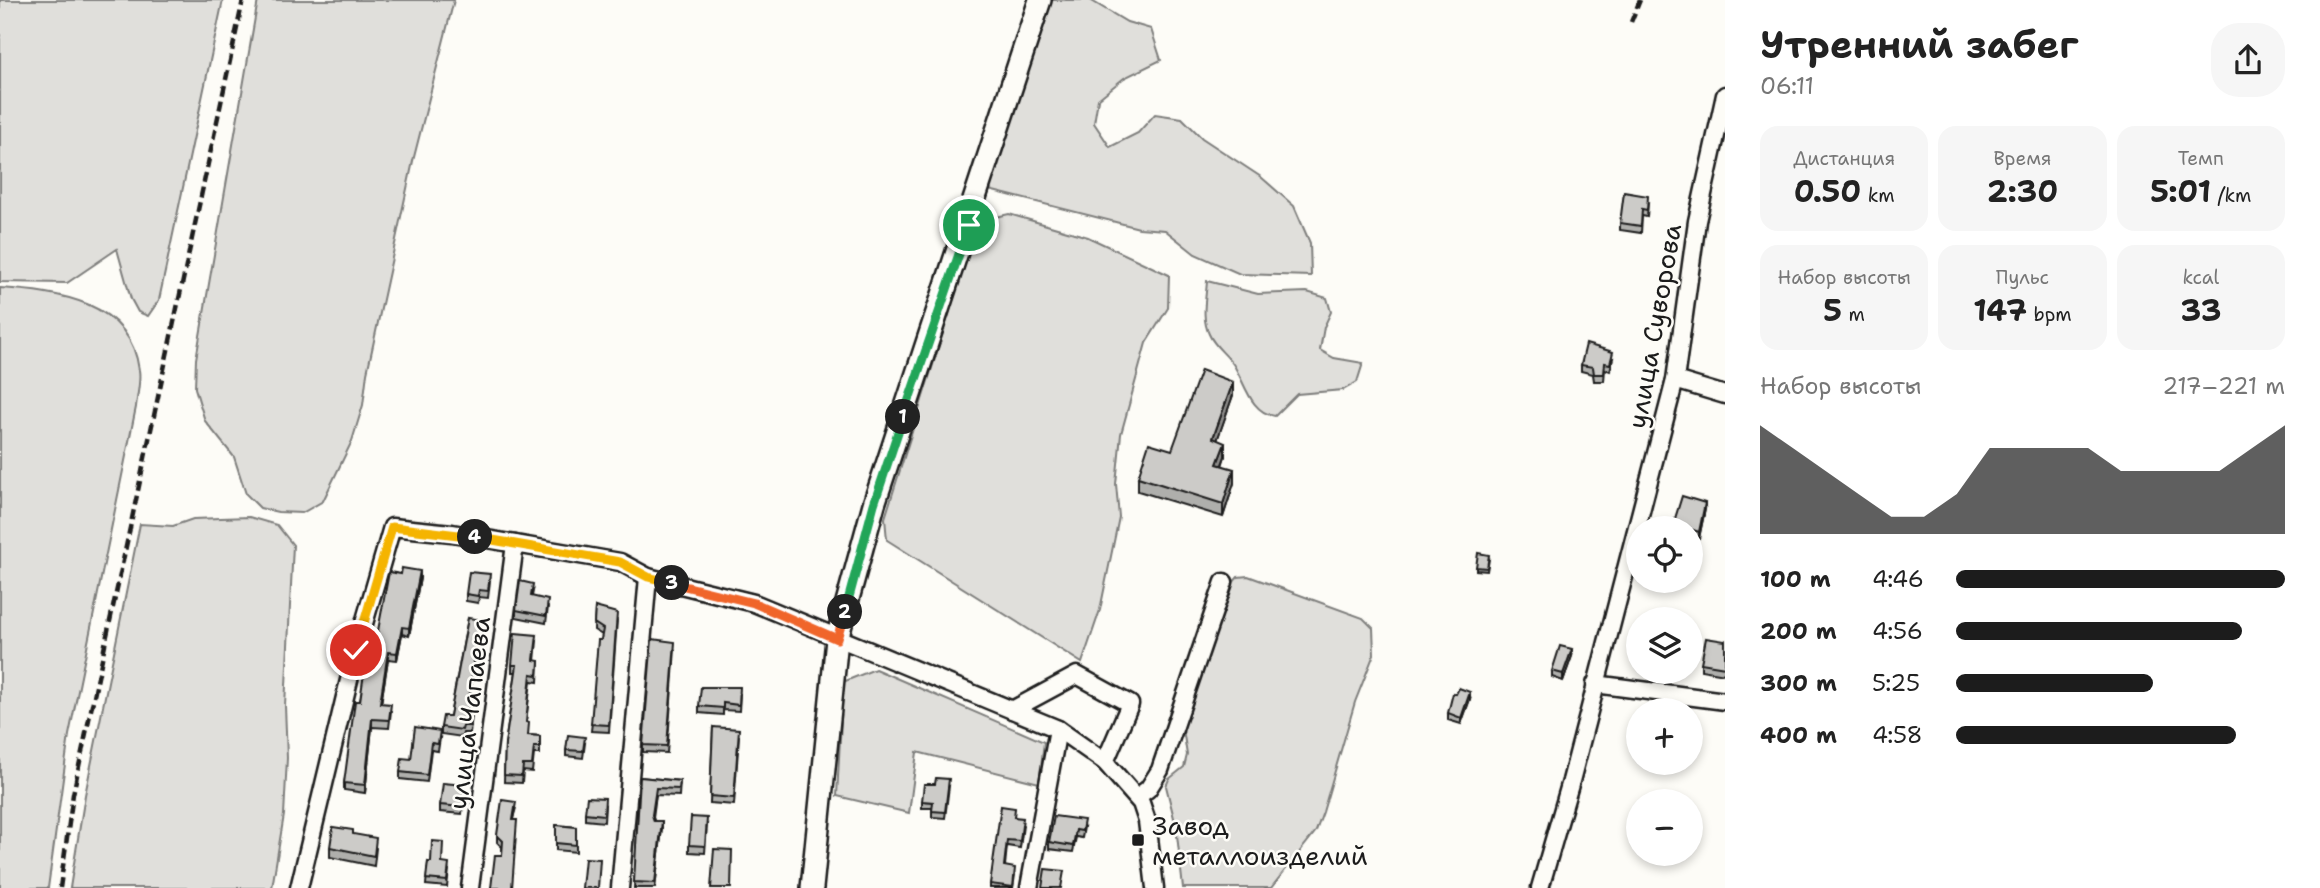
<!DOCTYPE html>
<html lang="ru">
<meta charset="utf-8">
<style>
body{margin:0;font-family:"Shantell Sans",sans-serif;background:#f6f6f6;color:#222;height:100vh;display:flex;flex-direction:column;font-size:26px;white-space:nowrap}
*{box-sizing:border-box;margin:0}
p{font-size:23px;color:#767676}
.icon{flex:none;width:38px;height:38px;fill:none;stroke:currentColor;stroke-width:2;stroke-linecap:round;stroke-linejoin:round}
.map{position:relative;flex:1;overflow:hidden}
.sheet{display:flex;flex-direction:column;background:#fff;width:595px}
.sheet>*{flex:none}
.controls{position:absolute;left:1626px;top:516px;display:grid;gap:14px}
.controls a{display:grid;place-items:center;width:77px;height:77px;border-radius:50%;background:#fff;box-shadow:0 4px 10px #0003;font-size:35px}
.pin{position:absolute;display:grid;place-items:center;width:60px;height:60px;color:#fff;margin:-30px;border:4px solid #fff;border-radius:50%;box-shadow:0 2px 7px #0007}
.km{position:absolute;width:35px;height:35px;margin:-18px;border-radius:50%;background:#222;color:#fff;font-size:19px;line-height:35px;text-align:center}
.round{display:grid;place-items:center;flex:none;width:74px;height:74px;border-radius:28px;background:#f6f6f6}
.headline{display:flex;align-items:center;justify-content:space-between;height:119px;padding:0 35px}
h1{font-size:38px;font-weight:700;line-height:52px}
.metrics{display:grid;grid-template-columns:repeat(3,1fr);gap:10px;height:119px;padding:7px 35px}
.metrics div{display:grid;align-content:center;border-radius:18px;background:#f6f6f6;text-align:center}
.metrics b{font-size:30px;font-weight:700}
.metrics small{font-size:19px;font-weight:400}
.metrics p{font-size:19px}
.chart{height:196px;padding:14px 35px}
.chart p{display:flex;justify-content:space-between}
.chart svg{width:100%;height:126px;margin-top:7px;fill:#1c1c1c;opacity:.7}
ul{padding:0 35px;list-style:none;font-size:23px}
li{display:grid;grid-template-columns:112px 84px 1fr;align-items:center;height:52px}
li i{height:18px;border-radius:9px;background:#1c1c1c}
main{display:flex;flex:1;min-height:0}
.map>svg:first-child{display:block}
.green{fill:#e0dfdb;stroke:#7e7e7c;stroke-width:2}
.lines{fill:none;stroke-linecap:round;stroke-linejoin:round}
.minor-casing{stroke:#1c1c1c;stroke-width:21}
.major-casing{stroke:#1c1c1c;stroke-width:26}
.minor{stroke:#fdfcf7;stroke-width:16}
.major{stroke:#fdfcf7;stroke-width:21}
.rail{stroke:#1c1c1c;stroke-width:4.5;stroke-dasharray:10 5;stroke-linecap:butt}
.wall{fill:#afafac;stroke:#1c1c1c;stroke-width:2}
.shaded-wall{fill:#8f8e8c;stroke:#1c1c1c;stroke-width:2}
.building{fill:#cccbc8;stroke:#1c1c1c;stroke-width:2}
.split-1-casing{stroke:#fff;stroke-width:14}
.split-2-casing{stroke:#fff;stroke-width:14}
.split-3-casing{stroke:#fff;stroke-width:14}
.split-4-casing{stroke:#fff;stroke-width:14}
.split-5-casing{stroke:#fff;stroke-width:14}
.split-1{stroke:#22a559;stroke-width:9}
.split-2{stroke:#22a559;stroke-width:9}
.split-3{stroke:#f0652b;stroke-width:9}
.split-4{stroke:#f5b400;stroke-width:9}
.split-5{stroke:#f5b400;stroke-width:9}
.poi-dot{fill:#1c1c1c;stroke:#fdfcf7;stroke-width:2.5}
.labels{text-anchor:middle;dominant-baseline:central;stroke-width:5;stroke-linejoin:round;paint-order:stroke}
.street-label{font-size:26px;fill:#1c1c1c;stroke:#fdfcf7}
.poi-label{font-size:26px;fill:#1c1c1c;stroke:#fdfcf7;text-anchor:start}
</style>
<main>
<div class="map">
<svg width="1725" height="888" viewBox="0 0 1725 888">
<rect width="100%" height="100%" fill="#fdfcf7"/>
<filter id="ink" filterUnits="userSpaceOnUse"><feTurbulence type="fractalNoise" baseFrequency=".0143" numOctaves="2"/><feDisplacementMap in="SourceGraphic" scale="14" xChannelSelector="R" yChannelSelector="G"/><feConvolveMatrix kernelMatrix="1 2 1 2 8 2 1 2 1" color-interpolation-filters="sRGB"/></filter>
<g filter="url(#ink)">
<g class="green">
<path d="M0,0H223L159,300L148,316L138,312L131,299L117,249L67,283L0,282Z"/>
<path d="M258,0H454L413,161L367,373L363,405L352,441L323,501L302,513L278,512L260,508L246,494L234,457L205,421L195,388L196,359Z"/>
<path d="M1048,0H1090L1127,22L1151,29L1161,60L1124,78L1098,99L1094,123L1110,147L1138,133L1155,114L1182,118L1202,138L1261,177L1294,206L1310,243L1311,276L1240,274L1195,254L1165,230L1139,228L989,190Z"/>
<path d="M1009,214L1088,237L1169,275L1168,308L1146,343L1121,434L1116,484L1119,517L1100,610L1082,663L887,540L885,518L978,221Z"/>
<path d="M1207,281L1258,294L1307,292L1327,298L1331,312L1324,327L1320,350L1334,358L1363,363L1357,382L1343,390L1297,394L1275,416C1250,413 1245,382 1233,364C1226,354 1214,346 1209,334C1201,318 1206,298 1207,281Z"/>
<path d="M0,288C57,292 130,300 139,370C141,381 137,395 136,407L69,735L48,888H0Z"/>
<path d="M249,517L277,525L293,545L285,706L287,758L284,815L272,888H70L85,795L140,524L173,526L193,519Z"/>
<path d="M1248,576L1363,618L1373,628L1374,654L1355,702L1323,812L1316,831L1271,888H1183L1176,826L1166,786L1169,779L1184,767L1187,755L1183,729L1185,716L1230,586L1238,577Z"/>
<path d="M875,669L1044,742L1039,783L917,752L909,813L837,796L843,682Z"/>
</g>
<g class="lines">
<defs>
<g id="minor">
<path d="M1675,380L1725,395"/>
<path d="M1595,684L1725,701"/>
<path d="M1012,710L1077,675L1130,704L1105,762"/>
<path d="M1137,797L1148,789L1160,770L1224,582"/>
<path d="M299,888L356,651L392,527L452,533L620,562L648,577L754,603L1058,729L1105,762L1141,803L1147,821L1155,888"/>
<path d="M470,888L515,544"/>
<path d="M620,888L648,577"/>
<path d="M1029,888L1058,729"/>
<path d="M1540,888L1571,781L1675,380L1697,221L1725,95"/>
</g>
<path id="major" d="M812,888L837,639L874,504L1040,0"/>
</defs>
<use href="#minor" class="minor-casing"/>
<use href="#major" class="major-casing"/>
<use href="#minor" class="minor"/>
<use href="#major" class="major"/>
<g class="rail">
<path d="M1631,22L1640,0"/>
<path d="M60,888L73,794L243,0"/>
</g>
</g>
<g class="wall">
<path d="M1648,203L1647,217L1642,216L1641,233L1620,230V223Z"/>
<path d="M1613,358L1610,371L1605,369L1604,381H1594L1593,374L1581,371V365Z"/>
<path d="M1233,395L1217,440L1225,456L1222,466L1234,483L1223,517L1138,491V477L1172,450Z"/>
<path d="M1705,509L1699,538L1690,536V528H1673V525Z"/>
<path d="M1489,559L1487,571L1476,570V567Z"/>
<path d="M401,574L420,578L409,636L402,634L397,660L388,659L381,703L391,711L389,728L372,727L365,793L344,790V783L360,701L370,659L377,636Z"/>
<path d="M490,581L488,598L479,597L478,603L466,601V594Z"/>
<path d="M533,591L532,596L548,607L546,623L516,617V610Z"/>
<path d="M595,607L617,620L609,732L591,731L602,635L594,630Z"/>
<path d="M468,618L484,627L482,644H477L469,708L472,715L470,733H463L462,737L441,734V727L450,716Z"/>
<path d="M537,641L535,661H539L538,682L531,681L526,722L528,735L540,736V754H534L532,772L523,771L522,783L504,782L505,744L516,672H512V665Z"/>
<path d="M1725,641V674L1701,670V663Z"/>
<path d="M675,649L667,753L643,752V745Z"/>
<path d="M1572,656L1563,681L1552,677V671Z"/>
<path d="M740,694L739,711L723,710V715L699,713V706Z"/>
<path d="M1470,699L1461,724L1448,720V713Z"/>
<path d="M713,727L739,736L734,805L710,803Z"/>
<path d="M440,738L438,751L431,750L427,782L400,779V772L411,759Z"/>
<path d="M585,743L583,758L566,756V750Z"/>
<path d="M640,777L680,781L679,796L656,795L653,817L654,821L662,828L655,888H634Z"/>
<path d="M949,786L945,818L932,817V808H922V801Z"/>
<path d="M464,792L462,814L440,812V805Z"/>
<path d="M605,805L604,822L585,820V813Z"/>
<path d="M516,808L502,855V847L497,842V835Z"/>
<path d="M1015,817L1023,825L1020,848L1007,846L1005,866L1015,875L1013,888H990V884Z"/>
<path d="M556,825L576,827V852L556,850Z"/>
<path d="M707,825L705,853L689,852V845Z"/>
<path d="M1084,827L1082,838L1076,837L1073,852L1049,849V842Z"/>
<path d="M353,834L376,848L374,866L330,857V847Z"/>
<path d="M428,862L442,864L449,870L447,887L426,885Z"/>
</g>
<g class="shaded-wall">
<path d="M1233,382V395L1213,452V438Z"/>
<path d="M1225,443V456L1217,478V464Z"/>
<path d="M1234,469V483L1223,517V504Z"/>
<path d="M1705,503V509L1699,538V532Z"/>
<path d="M420,571V578L409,636V628Z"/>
<path d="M402,627V634L397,660V653Z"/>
<path d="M477,637V644L468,715V708Z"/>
<path d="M1572,649V656L1563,681V674Z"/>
<path d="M388,652V659L380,710V703Z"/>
<path d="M1470,692V699L1461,724V718Z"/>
<path d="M372,719V727L365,793V785Z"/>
<path d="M662,821V828L655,888V883Z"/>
</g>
<g class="building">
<path d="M1624,192L1648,196L1647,210L1642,209L1641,226L1620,223Z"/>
<path d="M1586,344L1613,352L1610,364L1605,363L1604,374H1594L1593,367L1581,365Z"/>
<path d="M1201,370L1233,382L1213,438L1225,443L1217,464L1234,469L1223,504L1138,477L1149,443L1172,450Z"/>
<path d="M1682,496L1705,503L1699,532L1690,529V528L1673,525Z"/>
<path d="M1478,553L1489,555L1487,568L1476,567Z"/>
<path d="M402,568L420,571L409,628L402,627L397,653L388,652L380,703L391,704L389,720L372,719L365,785L344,783L355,701H360L366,659H370L374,636H377L389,572L401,574Z"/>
<path d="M469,572L490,574L488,591L479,590L478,596L466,594Z"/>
<path d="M520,581L533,584L531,596L548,600L546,616L516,610Z"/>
<path d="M595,607L617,613L609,725L591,724L598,640H601L603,629L594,623Z"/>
<path d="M468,618L484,620L482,638L477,637L468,708H472L470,726H463L462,730L441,727L443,716H450Z"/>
<path d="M515,633L537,635L534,660L539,661L538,675L531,674L526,722L529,723L528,735L540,736V747H534L532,765H523L522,776L504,775L505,744L517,665H512Z"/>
<path d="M1706,638L1725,641V667L1701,663Z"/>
<path d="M652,639L675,642L667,746L643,745Z"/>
<path d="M1560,646L1572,649L1563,674L1552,671Z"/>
<path d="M701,687H740L739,705L723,703V708L699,706Z"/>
<path d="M1459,688L1470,692L1461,718L1448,713L1453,693L1456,694Z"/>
<path d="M415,727L440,731L438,744L431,743L427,775L400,772L402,758L411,759Z"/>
<path d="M713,727L739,729L734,798L710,796Z"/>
<path d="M568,735L585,737L583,751L566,750Z"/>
<path d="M640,777L680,781L679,789L656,788L652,815L654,821H662L655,883L634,882Z"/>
<path d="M936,778L949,779L945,812L932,811L933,802L922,801L924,784H935Z"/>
<path d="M443,783L464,785L462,807L440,805Z"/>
<path d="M587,797L605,798L604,815L585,813Z"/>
<path d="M502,800L516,802L513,820H517L512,888H491L495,855H502L503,841L497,835Z"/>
<path d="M1001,806L1015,808L1014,817L1023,818L1020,841L1007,840L1004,866L1015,868L1013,887L990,884Z"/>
<path d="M1054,816L1084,820L1082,831L1076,830L1073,846L1049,842Z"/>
<path d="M691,817L707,818L705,846L689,845Z"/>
<path d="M556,825L576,827V845L556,843Z"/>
<path d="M333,827L353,830V834L376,838L374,856L330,847Z"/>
<path d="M432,841L443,842L442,863L449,864L447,881L426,879L428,862H431Z"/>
<path d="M714,849L732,850L731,888H711Z"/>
<path d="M585,858L600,859L598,888H582Z"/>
<path d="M1045,869L1064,871L1061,888H1042Z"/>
</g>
</g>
<g class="lines" filter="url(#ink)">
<defs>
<path id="split-1" d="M903,417L969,225"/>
<path id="split-2" d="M845,612L874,504L903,417"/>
<path id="split-3" d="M672,583L754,603L837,639L845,612"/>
<path id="split-4" d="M475,537L620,562L648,577L672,583"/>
<path id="split-5" d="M356,650L392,527L475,537"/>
</defs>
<use href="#split-1" class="split-1-casing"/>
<use href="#split-2" class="split-2-casing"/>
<use href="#split-3" class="split-3-casing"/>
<use href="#split-4" class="split-4-casing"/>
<use href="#split-5" class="split-5-casing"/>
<use href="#split-1" class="split-1"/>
<use href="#split-2" class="split-2"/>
<use href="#split-3" class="split-3"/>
<use href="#split-4" class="split-4"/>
<use href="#split-5" class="split-5"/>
</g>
<rect class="poi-dot" x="1131" y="833" width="14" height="14" rx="3.5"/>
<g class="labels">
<g class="street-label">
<text transform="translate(1654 326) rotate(-80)">улица Суворова</text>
<text transform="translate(469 713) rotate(-83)">улица Чапаева</text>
</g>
<g class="poi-label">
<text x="1152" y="825">Завод<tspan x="1152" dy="30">металлоизделий</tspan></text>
</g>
</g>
</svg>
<div class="controls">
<a><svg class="icon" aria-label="locate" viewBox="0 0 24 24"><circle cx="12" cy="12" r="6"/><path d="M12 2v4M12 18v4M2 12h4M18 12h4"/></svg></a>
<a><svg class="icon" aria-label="layers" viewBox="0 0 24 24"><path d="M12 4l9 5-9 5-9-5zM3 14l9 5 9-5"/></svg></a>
<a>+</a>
<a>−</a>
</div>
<div class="pin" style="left:969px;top:225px;background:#1e9e55"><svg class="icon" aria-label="arrive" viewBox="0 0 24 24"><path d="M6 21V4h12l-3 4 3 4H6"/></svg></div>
<div class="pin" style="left:356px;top:650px;background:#d93025"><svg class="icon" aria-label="check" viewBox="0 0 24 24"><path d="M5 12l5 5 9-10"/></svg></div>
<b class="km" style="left:903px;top:417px">1</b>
<b class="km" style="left:845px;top:612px">2</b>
<b class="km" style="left:672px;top:583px">3</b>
<b class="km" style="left:475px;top:537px">4</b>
</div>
<section class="sheet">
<div class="headline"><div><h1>Утренний забег</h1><p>06:11</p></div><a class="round"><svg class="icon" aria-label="share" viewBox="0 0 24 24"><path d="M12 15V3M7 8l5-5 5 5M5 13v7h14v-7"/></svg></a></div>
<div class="metrics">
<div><p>Дистанция</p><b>0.50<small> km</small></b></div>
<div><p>Время</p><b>2:30</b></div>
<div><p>Темп</p><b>5:01<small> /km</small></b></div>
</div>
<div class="metrics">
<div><p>Набор высоты</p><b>5<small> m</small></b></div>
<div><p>Пульс</p><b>147<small> bpm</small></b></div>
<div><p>kcal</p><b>33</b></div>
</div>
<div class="chart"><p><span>Набор высоты</span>217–221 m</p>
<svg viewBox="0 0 160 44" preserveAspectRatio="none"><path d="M0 44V6L10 14L20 22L30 30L40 38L50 38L60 30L70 14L80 14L90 14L100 14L110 22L120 22L130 22L140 22L150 14L160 6V44z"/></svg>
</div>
<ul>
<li><b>100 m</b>4:46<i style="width:100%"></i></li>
<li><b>200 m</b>4:56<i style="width:87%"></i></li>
<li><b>300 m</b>5:25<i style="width:60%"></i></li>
<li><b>400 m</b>4:58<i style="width:85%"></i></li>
</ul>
</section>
</main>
